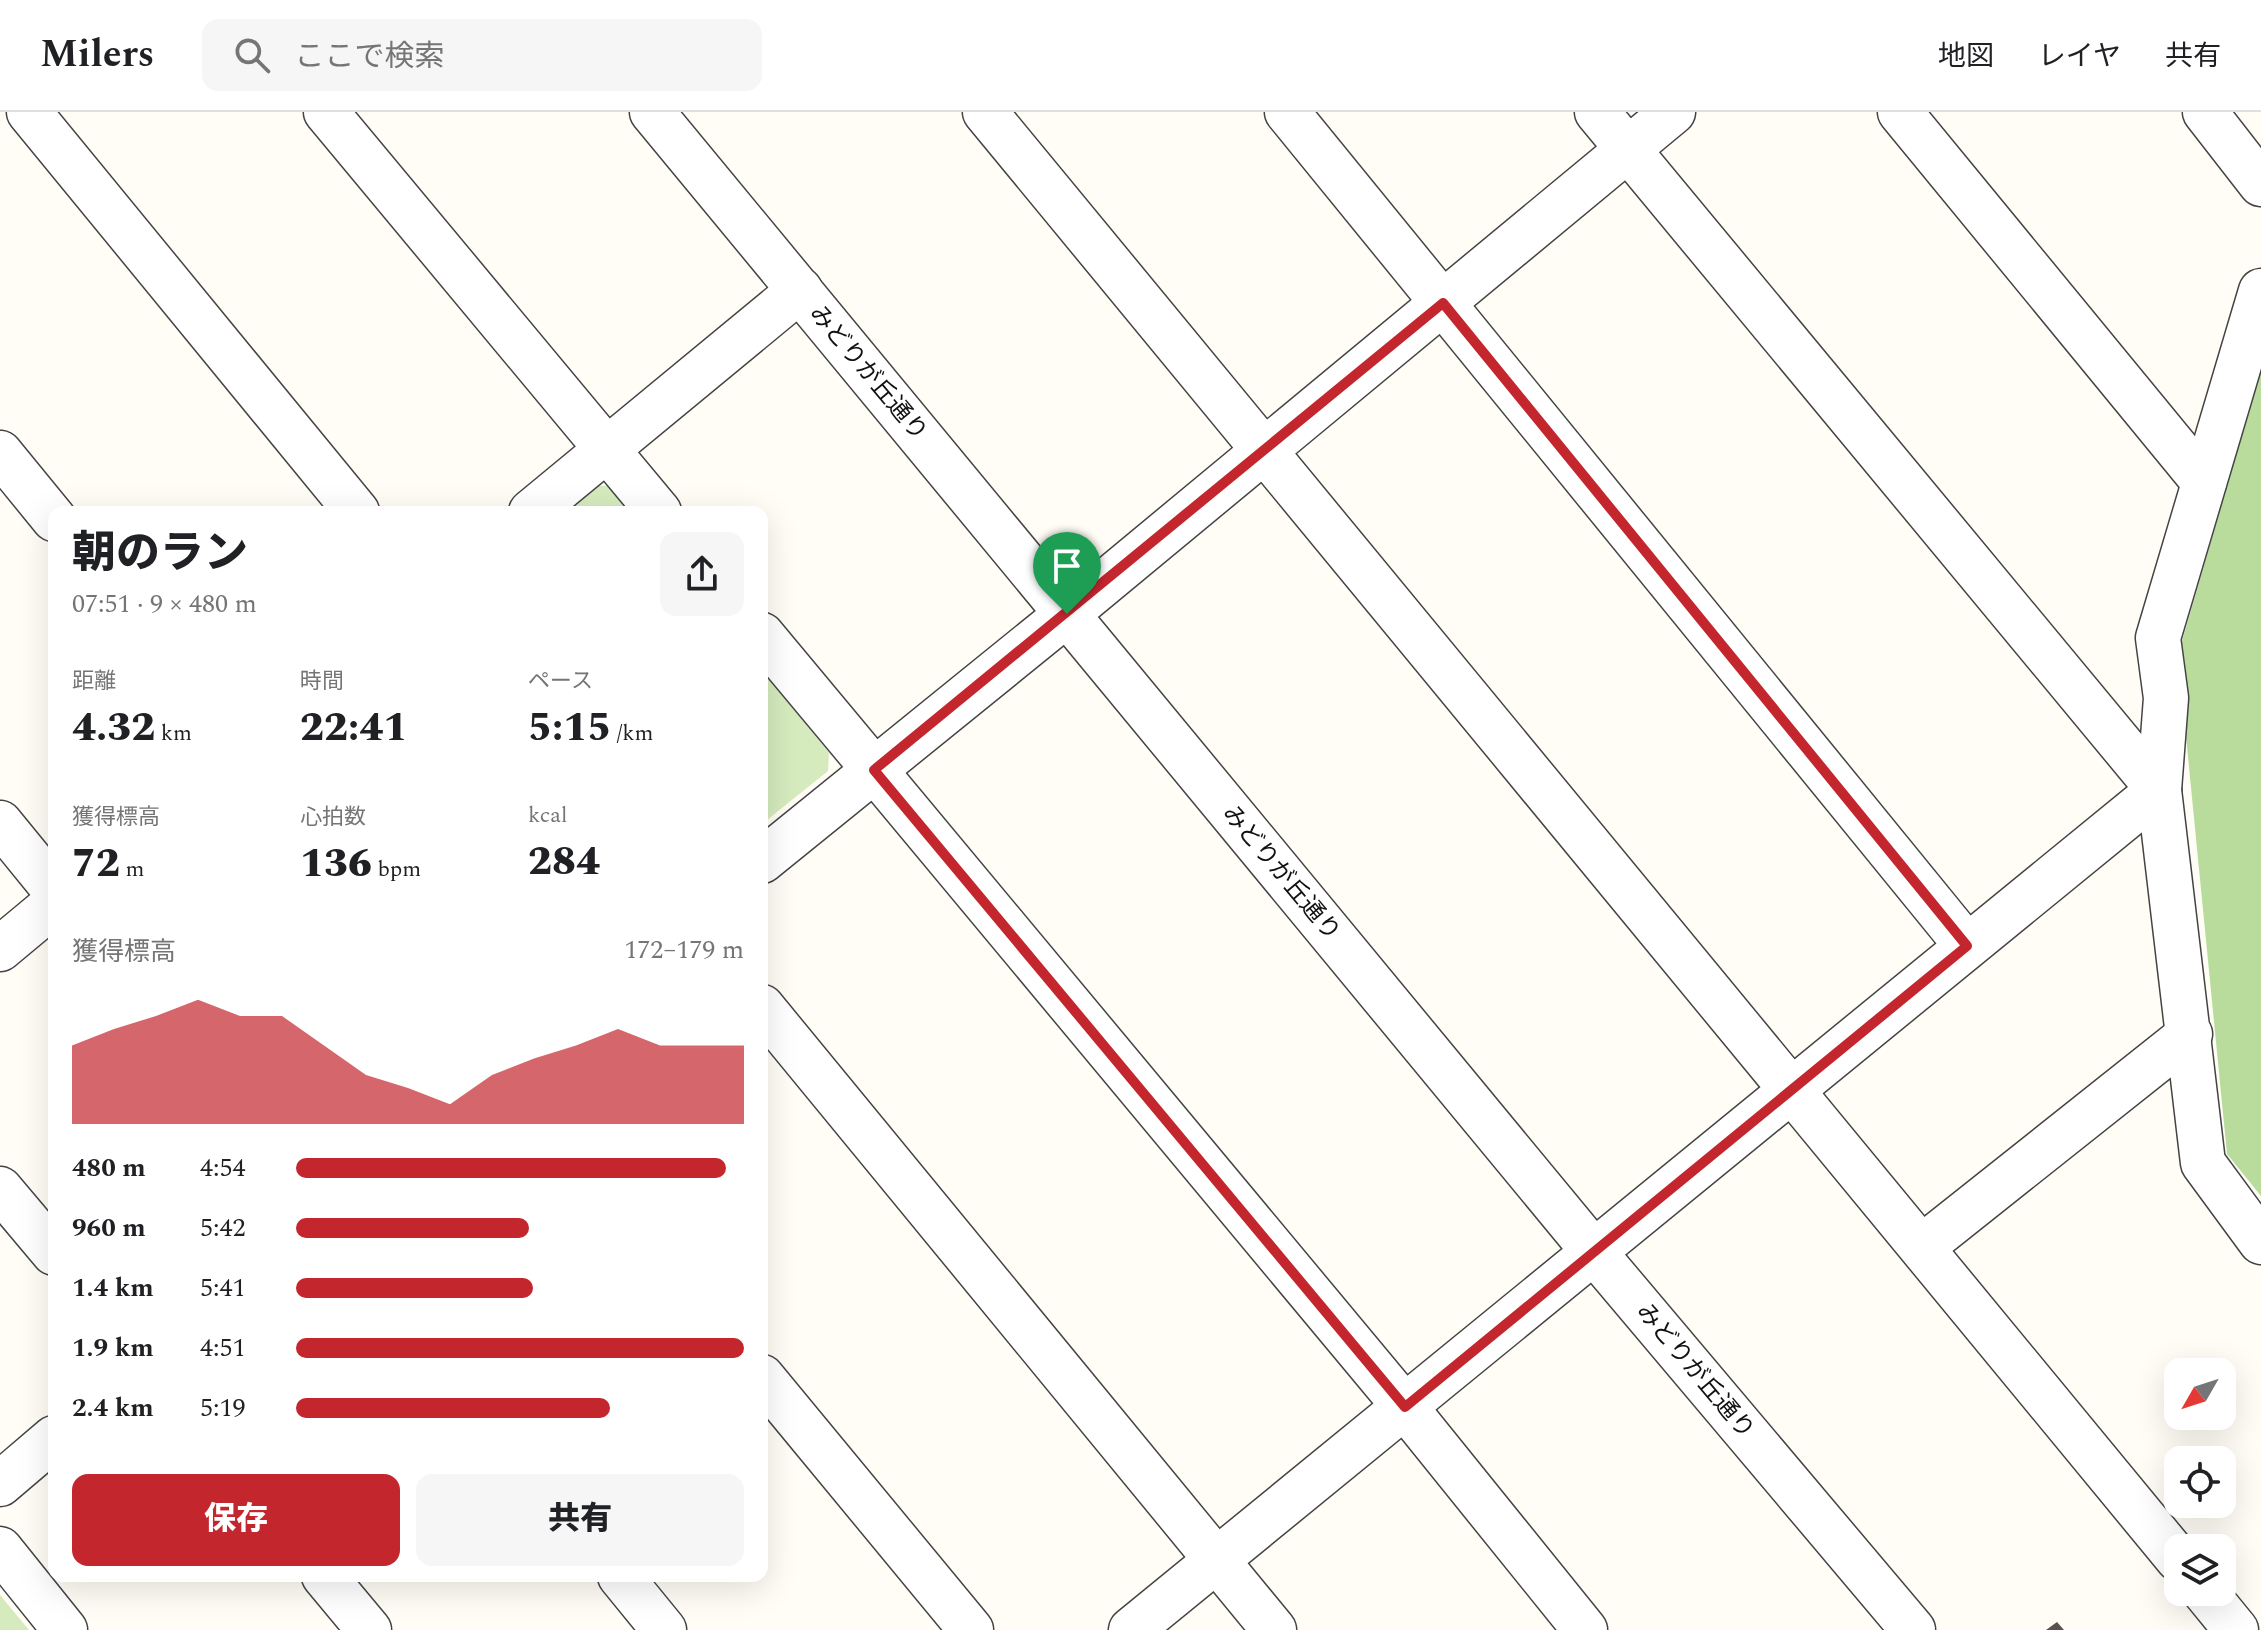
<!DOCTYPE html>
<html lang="ja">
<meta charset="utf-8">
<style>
body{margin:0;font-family:Spectral,"Noto Sans JP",serif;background:#f6f6f6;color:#202124;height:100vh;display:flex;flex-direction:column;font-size:30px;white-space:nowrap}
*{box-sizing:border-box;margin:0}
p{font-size:26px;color:#757577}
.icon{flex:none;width:44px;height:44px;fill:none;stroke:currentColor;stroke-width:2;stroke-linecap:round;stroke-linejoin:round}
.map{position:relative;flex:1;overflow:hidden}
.drawer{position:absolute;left:48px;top:394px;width:720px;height:1076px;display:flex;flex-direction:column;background:#fff;border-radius:16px;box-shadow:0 8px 32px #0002}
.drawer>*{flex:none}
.needle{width:52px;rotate:231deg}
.tools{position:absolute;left:2164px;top:1246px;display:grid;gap:16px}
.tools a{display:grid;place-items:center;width:72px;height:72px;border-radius:16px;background:#fff;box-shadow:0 8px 32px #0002;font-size:40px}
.pin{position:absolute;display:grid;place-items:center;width:68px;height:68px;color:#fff;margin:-82px -34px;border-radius:50% 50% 50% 0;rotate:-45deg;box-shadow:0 0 8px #0007}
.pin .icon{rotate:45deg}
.round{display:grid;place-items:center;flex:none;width:84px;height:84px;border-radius:16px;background:#f6f6f6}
.summary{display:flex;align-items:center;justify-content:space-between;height:136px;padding:0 24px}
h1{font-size:44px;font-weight:800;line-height:60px}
.stats{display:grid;grid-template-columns:repeat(3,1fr);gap:12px;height:136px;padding:8px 24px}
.stats div{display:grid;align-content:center}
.stats b{font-size:40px;font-weight:800}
.stats small{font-size:22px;font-weight:400}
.stats p{font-size:22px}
.chart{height:224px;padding:16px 24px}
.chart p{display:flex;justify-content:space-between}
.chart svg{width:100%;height:144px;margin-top:8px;fill:#c4262e;opacity:.7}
.button{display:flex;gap:16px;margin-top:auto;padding:16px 24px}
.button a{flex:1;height:92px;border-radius:16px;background:#c4262e;color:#fff;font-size:32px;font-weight:800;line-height:92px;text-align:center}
.button a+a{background:#f6f6f6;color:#202124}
ul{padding:0 24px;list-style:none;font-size:26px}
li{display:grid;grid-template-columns:128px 96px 1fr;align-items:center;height:60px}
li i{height:20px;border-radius:10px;background:#c4262e}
header{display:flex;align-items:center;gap:48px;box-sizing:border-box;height:112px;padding:0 40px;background:#fff;border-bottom:2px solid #e0e0e0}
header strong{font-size:38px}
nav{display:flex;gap:44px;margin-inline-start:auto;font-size:28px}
.search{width:560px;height:72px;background:#f6f6f6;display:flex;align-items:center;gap:20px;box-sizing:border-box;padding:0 28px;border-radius:16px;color:#757577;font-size:30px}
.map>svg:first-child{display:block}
.green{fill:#d5ebbd}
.forest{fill:#b9dc9c}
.building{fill:#5a524d}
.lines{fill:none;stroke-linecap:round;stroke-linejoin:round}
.minor-casing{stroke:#444;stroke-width:47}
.minor{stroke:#fff;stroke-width:44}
.route-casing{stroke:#fff;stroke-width:16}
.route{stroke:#c4262e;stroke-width:10}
.labels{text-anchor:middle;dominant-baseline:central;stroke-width:8;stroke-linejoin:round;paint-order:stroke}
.street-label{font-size:24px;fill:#111;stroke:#fff}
</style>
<header>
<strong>Milers</strong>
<div class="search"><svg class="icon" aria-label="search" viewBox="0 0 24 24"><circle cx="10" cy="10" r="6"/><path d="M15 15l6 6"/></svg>ここで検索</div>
<nav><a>地図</a><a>レイヤ</a><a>共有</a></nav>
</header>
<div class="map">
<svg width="2261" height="1518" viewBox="0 0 2261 1518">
<rect width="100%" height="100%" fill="#fffdf5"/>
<g class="green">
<path d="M596,373L615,375L634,400H563Z"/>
<path d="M762,558L829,641L828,659L762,712Z"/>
<path d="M0,1483L29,1518H0Z"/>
</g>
<path class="forest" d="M2261,257V1084L2227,1042L2178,543Z"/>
<path class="building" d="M2057,1510L2064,1518H2046Z"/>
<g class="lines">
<defs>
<g id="minor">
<path d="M29,0L357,400"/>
<path d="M326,0L659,400"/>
<path d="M652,0L1594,1140L1913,1518"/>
<path d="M985,0L2178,1447"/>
<path d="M1287,0L1967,834"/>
<path d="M1597,0L2159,678"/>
<path d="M1900,0L2204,370"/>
<path d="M2205,0L2261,72"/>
<path d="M2261,179L2158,526L2166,586L2159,678L2203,1051L2261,1130"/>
<path d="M0,341L54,407"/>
<path d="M531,400L800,178"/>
<path d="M762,523L1405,1295L1585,1518"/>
<path d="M0,711L54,777"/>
<path d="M762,749L1067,502L1673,0"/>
<path d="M0,837L54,792"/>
<path d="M762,895L1274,1518"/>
<path d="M0,1077L54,1141"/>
<path d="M1922,1135L2190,922"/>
<path d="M762,1265L971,1518"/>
<path d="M0,1372L54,1326"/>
<path d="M0,1437L65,1518"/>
<path d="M324,1464L369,1518"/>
<path d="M620,1464L664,1518"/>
<path d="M2205,1480L2236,1518"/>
<path d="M1131,1518L2159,678"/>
</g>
</defs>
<use href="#minor" class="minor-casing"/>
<use href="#minor" class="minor"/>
</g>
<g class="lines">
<defs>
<path id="route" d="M1443,191L1967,834L1405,1295L874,658Z"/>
</defs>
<use href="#route" class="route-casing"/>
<use href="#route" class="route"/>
</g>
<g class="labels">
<g class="street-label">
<text transform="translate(868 261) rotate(50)">みどりが丘通り</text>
<text transform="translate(1281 761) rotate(50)">みどりが丘通り</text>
<text transform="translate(1695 1259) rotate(50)">みどりが丘通り</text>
</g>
</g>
</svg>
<div class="tools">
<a><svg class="needle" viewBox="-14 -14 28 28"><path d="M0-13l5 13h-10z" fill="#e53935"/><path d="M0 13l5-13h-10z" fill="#757577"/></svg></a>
<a><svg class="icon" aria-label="locate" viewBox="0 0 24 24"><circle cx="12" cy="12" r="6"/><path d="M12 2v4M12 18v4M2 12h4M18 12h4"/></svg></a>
<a><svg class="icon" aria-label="layers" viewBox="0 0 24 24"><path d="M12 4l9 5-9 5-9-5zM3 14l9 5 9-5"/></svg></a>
</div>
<div class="pin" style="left:1067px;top:502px;background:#1e9e55"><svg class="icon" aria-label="arrive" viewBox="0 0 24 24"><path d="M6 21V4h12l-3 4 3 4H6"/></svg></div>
<section class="drawer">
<div class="summary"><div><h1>朝のラン</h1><p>07:51 · 9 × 480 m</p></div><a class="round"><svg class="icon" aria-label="share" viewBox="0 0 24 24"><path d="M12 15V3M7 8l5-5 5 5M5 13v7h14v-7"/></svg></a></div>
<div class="stats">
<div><p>距離</p><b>4.32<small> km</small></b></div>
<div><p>時間</p><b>22:41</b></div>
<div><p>ペース</p><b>5:15<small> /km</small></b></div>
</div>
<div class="stats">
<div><p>獲得標高</p><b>72<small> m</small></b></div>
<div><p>心拍数</p><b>136<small> bpm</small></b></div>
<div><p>kcal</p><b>284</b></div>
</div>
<div class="chart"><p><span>獲得標高</span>172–179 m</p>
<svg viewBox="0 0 160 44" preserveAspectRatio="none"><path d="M0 44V20L10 15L20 11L30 6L40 11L50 11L60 20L70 29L80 33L90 38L100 29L110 24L120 20L130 15L140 20L150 20L160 20V44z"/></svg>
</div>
<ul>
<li><b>480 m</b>4:54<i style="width:96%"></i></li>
<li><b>960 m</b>5:42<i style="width:52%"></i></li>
<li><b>1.4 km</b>5:41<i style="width:53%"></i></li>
<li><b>1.9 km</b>4:51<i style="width:100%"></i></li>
<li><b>2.4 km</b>5:19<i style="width:70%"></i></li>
</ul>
<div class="button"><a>保存</a><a>共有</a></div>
</section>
</div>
